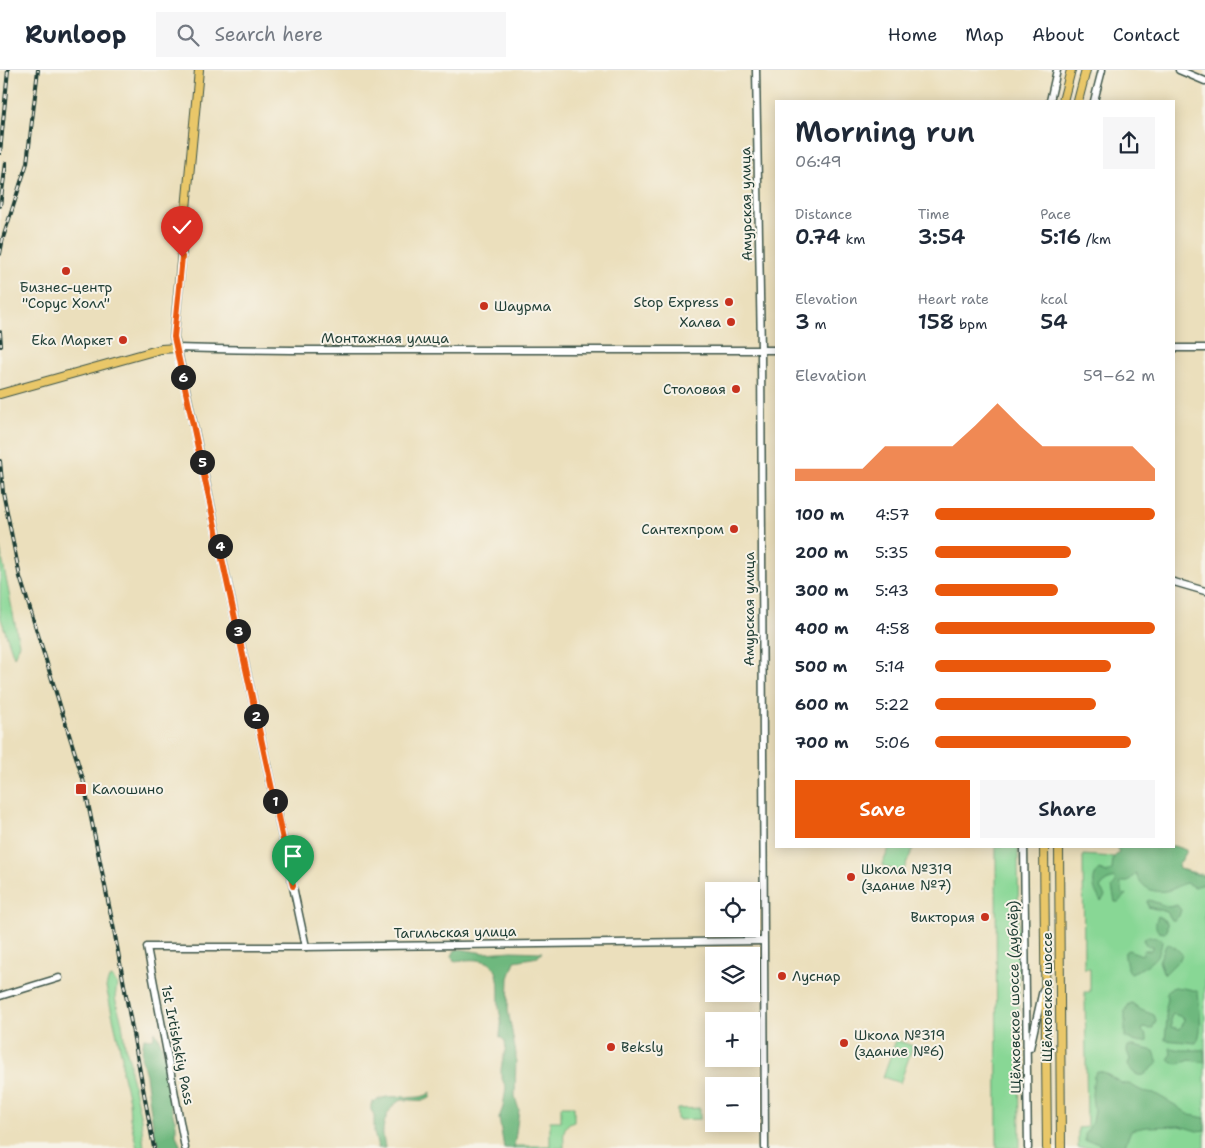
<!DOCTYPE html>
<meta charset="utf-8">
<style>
body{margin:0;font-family:"Shantell Sans",sans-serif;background:#f6f6f7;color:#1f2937;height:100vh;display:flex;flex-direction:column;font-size:19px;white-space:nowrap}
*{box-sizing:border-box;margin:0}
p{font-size:16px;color:#747a83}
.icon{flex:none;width:28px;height:28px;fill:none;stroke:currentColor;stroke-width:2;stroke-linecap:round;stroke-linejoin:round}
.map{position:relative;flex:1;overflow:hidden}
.details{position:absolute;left:775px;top:30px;width:400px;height:748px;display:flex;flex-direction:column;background:#fff;border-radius:0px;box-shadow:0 2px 12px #0003}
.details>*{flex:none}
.fabs{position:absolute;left:705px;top:812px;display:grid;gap:10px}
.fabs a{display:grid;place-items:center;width:55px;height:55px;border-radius:0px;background:#fff;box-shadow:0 2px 12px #0003;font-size:25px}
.pin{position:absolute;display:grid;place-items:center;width:42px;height:42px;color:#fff;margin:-51px -21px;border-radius:50% 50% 50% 0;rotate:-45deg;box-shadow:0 0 5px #0007}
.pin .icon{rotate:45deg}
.km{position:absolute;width:25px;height:25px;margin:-12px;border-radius:50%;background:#222;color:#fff;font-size:14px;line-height:25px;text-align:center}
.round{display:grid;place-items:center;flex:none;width:52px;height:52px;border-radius:0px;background:#f6f6f7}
.headline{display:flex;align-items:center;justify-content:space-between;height:85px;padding:0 20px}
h1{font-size:28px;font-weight:600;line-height:38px}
.stats{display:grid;grid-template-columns:repeat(3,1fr);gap:8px;height:85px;padding:5px 20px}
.stats div{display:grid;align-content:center}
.stats b{font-size:21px;font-weight:600}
.stats small{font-size:14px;font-weight:400}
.stats p{font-size:14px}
.chart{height:140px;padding:10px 20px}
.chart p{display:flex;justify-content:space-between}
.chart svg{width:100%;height:90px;margin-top:5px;fill:#ea580c;opacity:.7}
.primary-button{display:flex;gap:10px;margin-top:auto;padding:10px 20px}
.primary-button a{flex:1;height:58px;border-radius:0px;background:#ea580c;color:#fff;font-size:20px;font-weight:600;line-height:58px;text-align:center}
.primary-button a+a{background:#f6f6f7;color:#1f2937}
ul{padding:0 20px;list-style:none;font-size:16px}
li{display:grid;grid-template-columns:80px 60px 1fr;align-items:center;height:38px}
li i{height:12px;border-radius:6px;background:#ea580c}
header{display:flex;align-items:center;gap:30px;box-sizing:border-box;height:70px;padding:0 25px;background:#fff;border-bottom:1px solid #e0e1e3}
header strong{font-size:24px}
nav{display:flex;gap:28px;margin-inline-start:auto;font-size:18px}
.search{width:350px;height:45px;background:#f6f6f7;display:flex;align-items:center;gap:12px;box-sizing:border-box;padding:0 18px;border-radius:0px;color:#747a83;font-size:19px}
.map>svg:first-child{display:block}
.green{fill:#88d795;stroke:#548a64}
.forest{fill:#6eb87e;stroke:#467a59;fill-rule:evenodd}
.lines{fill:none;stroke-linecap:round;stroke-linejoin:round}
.minor-casing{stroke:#3e5548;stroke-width:9}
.major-casing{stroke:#3e5548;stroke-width:10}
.minor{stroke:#fff;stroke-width:6}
.major{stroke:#e9c769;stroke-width:8}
.rail-casing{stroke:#1f3d34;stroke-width:4}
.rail{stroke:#f7f3e8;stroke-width:2;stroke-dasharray:5.5;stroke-linecap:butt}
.route-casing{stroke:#fff;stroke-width:10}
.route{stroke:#ea580c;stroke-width:6}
.poi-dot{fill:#c8321e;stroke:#f7f3e8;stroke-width:2}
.labels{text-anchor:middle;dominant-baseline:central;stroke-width:4;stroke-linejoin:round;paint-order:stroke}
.street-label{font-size:14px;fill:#1f3d34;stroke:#f7f3e8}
.poi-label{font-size:14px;fill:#1f3d34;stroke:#f7f3e8;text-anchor:end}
</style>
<header>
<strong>Runloop</strong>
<div class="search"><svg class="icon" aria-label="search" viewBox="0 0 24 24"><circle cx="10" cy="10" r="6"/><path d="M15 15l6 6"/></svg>Search here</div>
<nav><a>Home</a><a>Map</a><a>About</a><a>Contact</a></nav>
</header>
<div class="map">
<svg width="1205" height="1078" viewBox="0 0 1205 1078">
<rect width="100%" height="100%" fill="#f7f3e8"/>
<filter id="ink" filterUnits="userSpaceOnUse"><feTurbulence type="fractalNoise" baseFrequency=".02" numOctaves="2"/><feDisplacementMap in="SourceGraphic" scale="10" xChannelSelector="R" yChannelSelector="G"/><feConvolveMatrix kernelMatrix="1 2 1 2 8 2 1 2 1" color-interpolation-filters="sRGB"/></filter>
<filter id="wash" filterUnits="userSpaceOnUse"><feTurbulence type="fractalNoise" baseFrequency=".0096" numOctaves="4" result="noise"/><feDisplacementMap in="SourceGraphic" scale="20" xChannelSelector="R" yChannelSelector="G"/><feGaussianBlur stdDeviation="1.12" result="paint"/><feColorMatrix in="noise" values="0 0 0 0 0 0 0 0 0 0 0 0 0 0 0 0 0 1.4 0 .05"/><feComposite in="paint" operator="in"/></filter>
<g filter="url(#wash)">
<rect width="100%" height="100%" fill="#ebdfbc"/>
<g class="green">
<path d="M0,478L19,574L14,587L0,546Z"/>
<path d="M890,776H914L902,804L882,795Z"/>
<path d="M996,776H1018L1020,1078H997Z"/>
<path d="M1083,785L1131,788L1205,805V1078H1078V1058L1087,1057L1085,922H1090V898H1084Z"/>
<path d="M112,907L117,914L115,928L122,953L125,976L130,992V1001L141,1049L144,1078H137L130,1048L129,1030L122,1002V987L106,917L109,908Z"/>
<path d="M896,970L913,976L900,1013L883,1007Z"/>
<path d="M561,1036H574V1051C561,1055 564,1067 564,1078H513V1076H550V1051H561Z"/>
<path d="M700,1038V1049L677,1050V1039Z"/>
</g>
<g class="forest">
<path d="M1116,776H1174L1186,780V783L1178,796L1179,799L1205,807V814L1194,817L1186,813C1181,814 1179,816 1175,818C1157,826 1142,820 1136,803L1128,812H1120L1122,818V824L1124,825L1127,824L1118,832H1115L1112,817L1116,813L1114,808L1106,811L1100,818L1105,826L1101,831C1094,822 1090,808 1099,800L1107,803L1112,800L1113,788L1119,782Z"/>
<path d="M1149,830L1169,837L1177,835L1181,840L1179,846L1175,850H1172L1167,842L1148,837L1147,831Z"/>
<path d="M1158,846L1167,852V861L1164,863L1159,862C1154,857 1156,852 1158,846Z"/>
<path d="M1148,866L1157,867L1162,870C1162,888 1146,897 1131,903C1127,900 1124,886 1125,882L1128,880L1142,885L1144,880L1150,881L1153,876H1147L1143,870Z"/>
<path d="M1167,873L1176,878L1182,884L1180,889L1165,904L1163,902L1159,891Z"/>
<path d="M460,879L484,883L512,881L542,882L538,887L515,891L509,908L508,940L516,984L515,1027L519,1040L514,1078H504L499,1048L503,1037L506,1017C494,998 508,987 505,971L500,967C500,961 502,954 501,948C500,944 499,940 499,936C498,923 502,901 489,893C480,888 464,890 454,891L452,886L455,880Z"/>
<path d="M1175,917C1181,918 1194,919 1198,922C1199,935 1204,962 1196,973L1165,970L1167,949L1165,937L1167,929L1166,923L1169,919ZM1174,944L1184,948L1183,954L1180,959L1171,957V946Z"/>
<path d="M1132,933L1141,940L1154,945L1156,950L1152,959L1143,958L1142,961L1146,965L1148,971L1136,972L1125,967V941L1129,934Z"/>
<path d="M155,961L161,973L170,1006L168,1022L170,1034L176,1054V1064L181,1078H161L154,1064L146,1005L141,987L144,968L153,969Z"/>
<path d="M1128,976H1134L1154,981L1158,993L1144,1005C1137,1007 1131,1001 1128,995L1130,989L1127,981Z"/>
<path d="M1170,978L1182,980H1204L1205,993L1190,990C1181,993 1178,997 1168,990L1171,985Z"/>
<path d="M1097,1001L1103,1002L1123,1014H1129L1142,1021L1154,1023L1175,1035L1190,1045L1205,1048V1060L1197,1061L1180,1056L1146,1057L1131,1060L1124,1078H1105L1097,1072L1085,1071V1065L1092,1052L1094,1040L1092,1025L1094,1006Z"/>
<path d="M431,1022L430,1028C421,1033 413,1029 403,1030C391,1032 383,1051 383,1062C382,1067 385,1073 385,1078H378L374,1063V1045L371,1040V1034C389,1018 417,1035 431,1022Z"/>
</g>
</g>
<g filter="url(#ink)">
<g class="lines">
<defs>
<g id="minor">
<path d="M756,0L761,280L765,1078"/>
<path d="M1179,0L1205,11"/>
<path d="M1050,31L1057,0"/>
<path d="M1094,31L1102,0"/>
<path d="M1174,278H1205"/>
<path d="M1174,512L1205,521"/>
<path d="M1024,776L1028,1078"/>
<path d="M306,877L177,278C258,281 339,280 420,280C539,280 657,280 776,280"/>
<path d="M0,926L59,908"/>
<path d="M1030,978L1043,920"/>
<path d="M185,1078L147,877H302L763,871"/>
</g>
<g id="major">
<path d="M1063,31L1071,0"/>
<path d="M1078,31L1086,0"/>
<path d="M0,324L161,279L177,278L174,267L199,0"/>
<path d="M1044,776L1047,1078"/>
<path d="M1059,776L1061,1078"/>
</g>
</defs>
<use href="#minor" class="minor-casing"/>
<use href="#major" class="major-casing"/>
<use href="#minor" class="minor"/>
<use href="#major" class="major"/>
<defs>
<g id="rail">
<path d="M0,83L8,0"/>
<path d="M0,136L6,93"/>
<path d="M0,184L3,168L27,93L38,0"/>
<path d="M0,262L1,276"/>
<path d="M0,391L3,422L20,507L83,709L114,860L154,1078"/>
</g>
</defs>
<use href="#rail" class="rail-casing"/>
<use href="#rail" class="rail"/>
</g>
</g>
<g class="lines" filter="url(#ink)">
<defs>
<path id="route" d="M182,187L174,267L293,816"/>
</defs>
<use href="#route" class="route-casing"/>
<use href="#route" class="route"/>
</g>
<g class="poi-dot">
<circle cx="66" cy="201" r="5"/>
<circle cx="729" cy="232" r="5"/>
<circle cx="484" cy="236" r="5"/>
<circle cx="731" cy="252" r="5"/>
<circle cx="123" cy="270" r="5"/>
<circle cx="736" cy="319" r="5"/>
<circle cx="734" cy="459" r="5"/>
<rect x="75" y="713" width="12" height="12" rx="2.5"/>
<circle cx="851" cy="807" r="5"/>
<circle cx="985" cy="847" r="5"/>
<circle cx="782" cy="906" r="5"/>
<circle cx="844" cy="973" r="5"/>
<circle cx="611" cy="977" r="5"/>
</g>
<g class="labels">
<g class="street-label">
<text transform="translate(746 134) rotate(-91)">Амурская улица</text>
<text x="385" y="268">Монтажная улица</text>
<text transform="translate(749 539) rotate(-90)">Амурская улица</text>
<text transform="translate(455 862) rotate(-1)">Тагильская улица</text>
<text transform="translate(1014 927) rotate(-91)">Щёлковское шоссе (дублёр)</text>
<text transform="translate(1047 927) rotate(-90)">Щёлковское шоссе</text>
<text transform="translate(178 975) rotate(79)">1st Irtishskiy Pass</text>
</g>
<g class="poi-label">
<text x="66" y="217" text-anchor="middle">Бизнес-центр<tspan x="66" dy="16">"Сорус Холл"</tspan></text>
<text x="719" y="232">Stop Express</text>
<text x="494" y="236" text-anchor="start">Шаурма</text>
<text x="721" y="252">Халва</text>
<text x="113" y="270">Eka Маркет</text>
<text x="726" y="319">Столовая</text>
<text x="724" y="459">Сантехпром</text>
<text x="92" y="719" text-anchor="start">Калошино</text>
<text x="861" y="799" text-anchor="start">Школа №319<tspan x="861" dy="16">(здание №7)</tspan></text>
<text x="975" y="847">Виктория</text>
<text x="792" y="906" text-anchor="start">Луснар</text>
<text x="854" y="965" text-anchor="start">Школа №319<tspan x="854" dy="16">(здание №6)</tspan></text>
<text x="621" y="977" text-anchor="start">Beksly</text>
</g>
</g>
</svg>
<div class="fabs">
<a><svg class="icon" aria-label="locate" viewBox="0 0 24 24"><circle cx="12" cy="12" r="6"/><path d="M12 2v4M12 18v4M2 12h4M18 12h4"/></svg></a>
<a><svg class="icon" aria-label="layers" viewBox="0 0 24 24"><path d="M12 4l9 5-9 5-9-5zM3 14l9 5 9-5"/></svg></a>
<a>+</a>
<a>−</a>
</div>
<div class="pin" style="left:293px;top:816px;background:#1e9e55"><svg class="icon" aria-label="arrive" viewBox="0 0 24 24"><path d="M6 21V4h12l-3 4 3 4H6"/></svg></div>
<div class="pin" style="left:182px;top:187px;background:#d93025"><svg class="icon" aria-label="check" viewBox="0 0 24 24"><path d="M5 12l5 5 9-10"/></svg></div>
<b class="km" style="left:275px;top:731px">1</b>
<b class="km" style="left:256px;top:646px">2</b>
<b class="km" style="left:238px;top:561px">3</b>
<b class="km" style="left:220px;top:476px">4</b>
<b class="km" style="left:202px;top:392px">5</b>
<b class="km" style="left:183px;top:307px">6</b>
<section class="details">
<div class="headline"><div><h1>Morning run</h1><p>06:49</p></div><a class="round"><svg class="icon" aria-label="share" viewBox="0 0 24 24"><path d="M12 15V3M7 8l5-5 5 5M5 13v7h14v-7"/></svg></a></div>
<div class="stats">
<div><p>Distance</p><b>0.74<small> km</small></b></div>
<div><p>Time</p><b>3:54</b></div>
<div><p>Pace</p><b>5:16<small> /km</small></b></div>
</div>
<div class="stats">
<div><p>Elevation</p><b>3<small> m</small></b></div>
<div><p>Heart rate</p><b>158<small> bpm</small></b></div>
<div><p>kcal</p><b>54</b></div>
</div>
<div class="chart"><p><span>Elevation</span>59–62 m</p>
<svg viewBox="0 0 160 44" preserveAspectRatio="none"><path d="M0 44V38L10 38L20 38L30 38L40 27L50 27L60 27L70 27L80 17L90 6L100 17L110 27L120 27L130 27L140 27L150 27L160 38V44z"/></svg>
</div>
<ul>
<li><b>100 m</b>4:57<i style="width:100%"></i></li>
<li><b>200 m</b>5:35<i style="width:62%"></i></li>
<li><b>300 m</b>5:43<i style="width:56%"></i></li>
<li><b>400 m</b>4:58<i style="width:100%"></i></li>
<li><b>500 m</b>5:14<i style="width:80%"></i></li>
<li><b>600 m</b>5:22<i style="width:73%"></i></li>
<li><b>700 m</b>5:06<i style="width:89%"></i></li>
</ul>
<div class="primary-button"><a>Save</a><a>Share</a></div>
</section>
</div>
